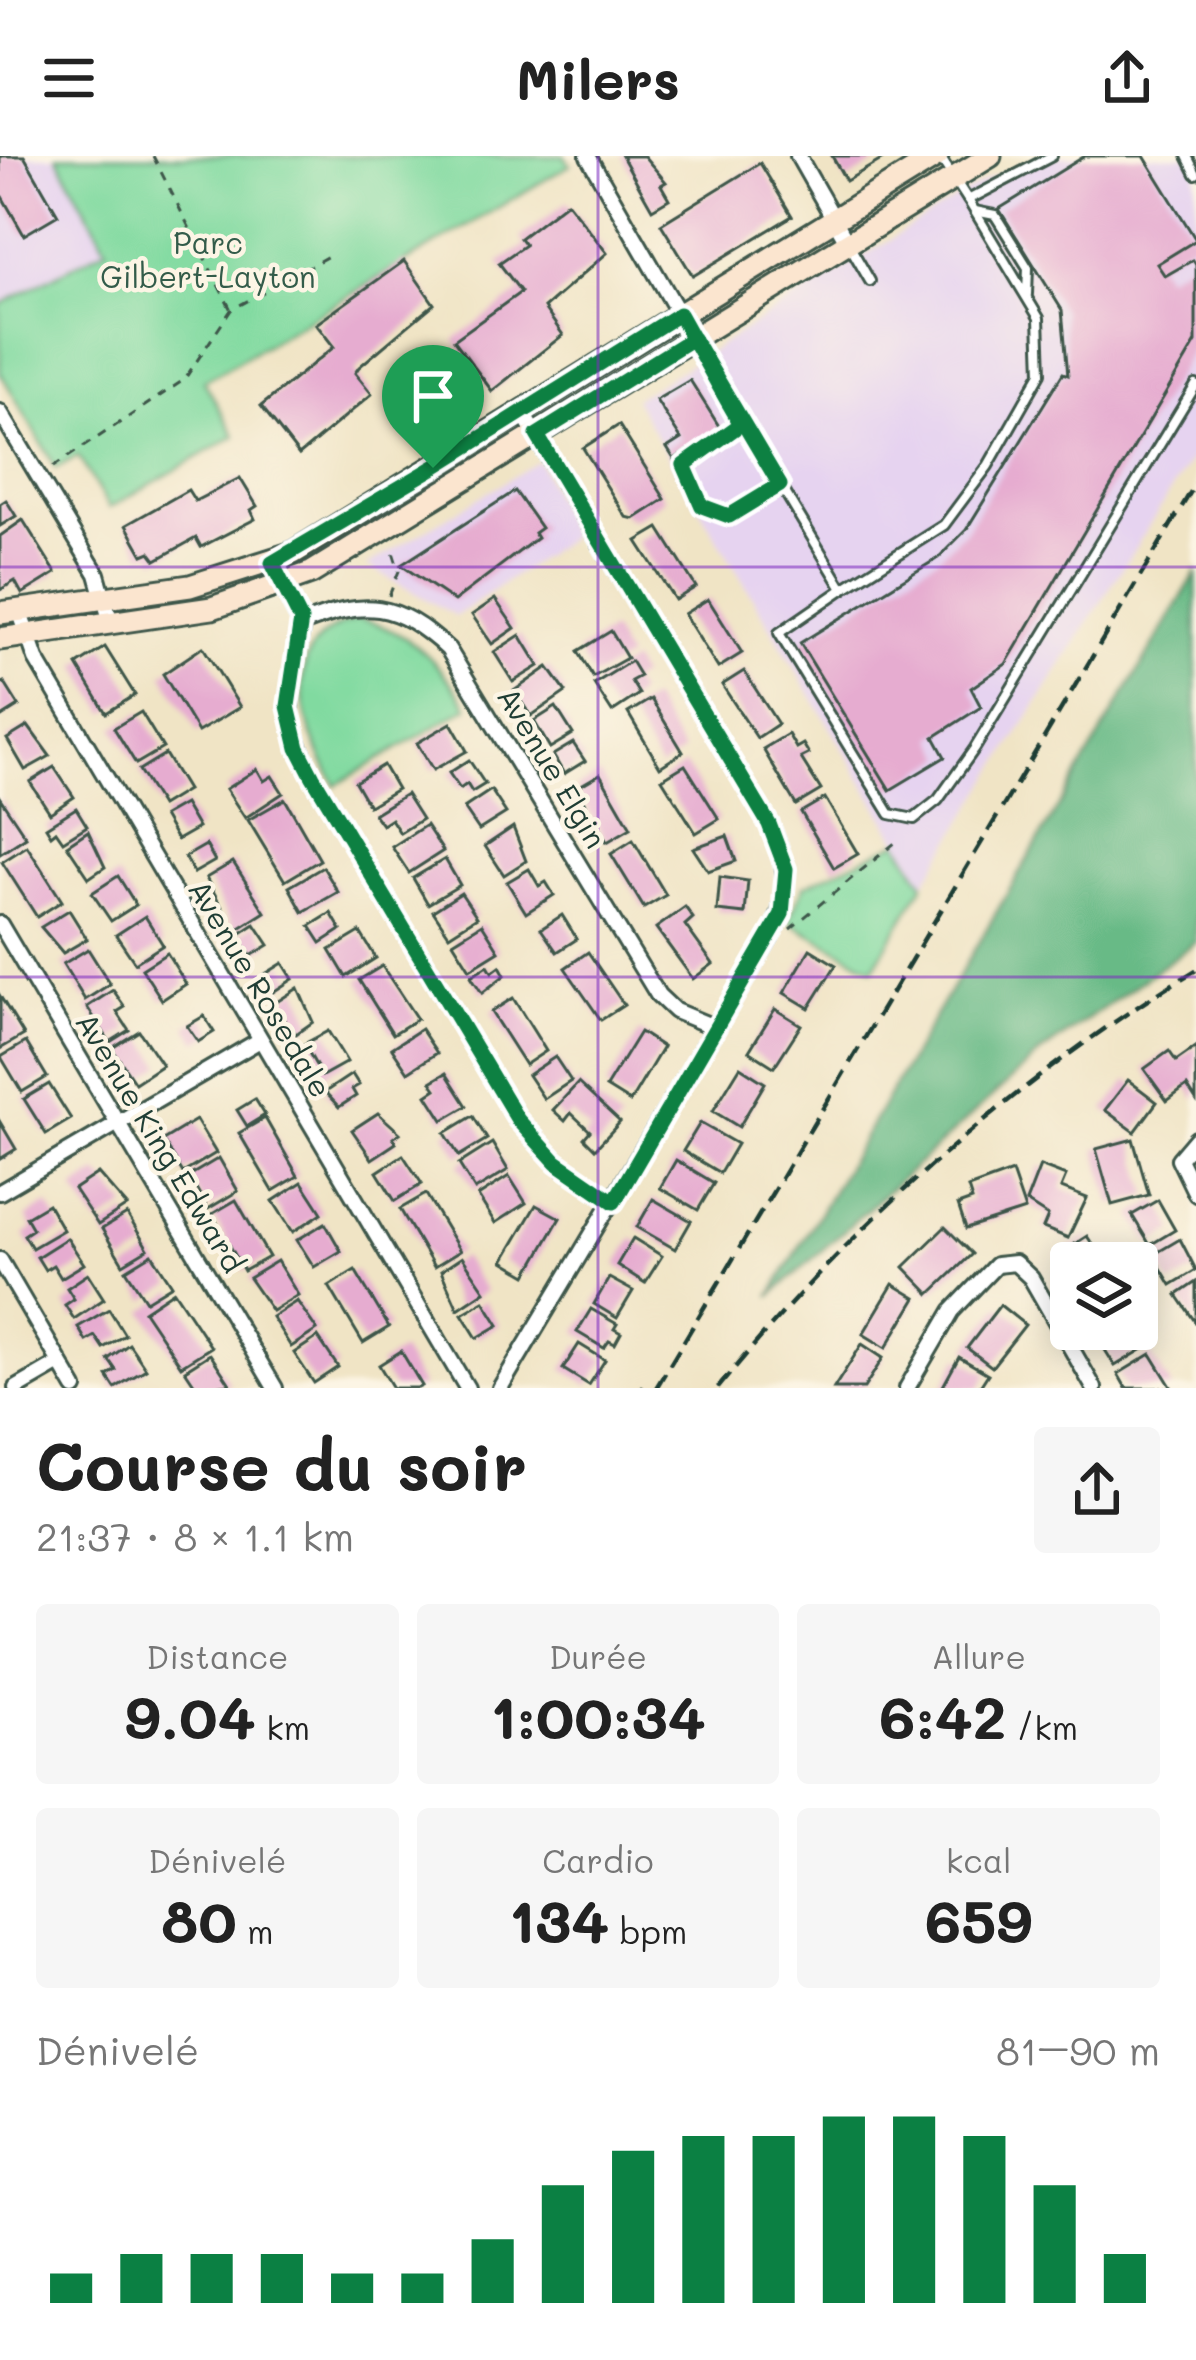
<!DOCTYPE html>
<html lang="fr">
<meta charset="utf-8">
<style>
body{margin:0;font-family:Mali,sans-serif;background:#f6f6f6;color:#222;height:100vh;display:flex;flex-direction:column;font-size:45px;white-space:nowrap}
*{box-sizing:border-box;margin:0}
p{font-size:39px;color:#767676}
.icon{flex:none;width:66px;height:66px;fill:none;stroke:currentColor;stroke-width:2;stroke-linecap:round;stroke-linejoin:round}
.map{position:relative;height:1232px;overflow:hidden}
.drawer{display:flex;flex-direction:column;background:#fff;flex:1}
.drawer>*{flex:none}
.fabs{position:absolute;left:1050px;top:1086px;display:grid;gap:24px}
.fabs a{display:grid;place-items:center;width:108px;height:108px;border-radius:12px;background:#fff;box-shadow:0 6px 30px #0003;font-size:60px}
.pin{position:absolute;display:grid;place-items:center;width:102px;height:102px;color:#fff;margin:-123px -51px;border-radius:50% 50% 50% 0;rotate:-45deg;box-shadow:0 0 12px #0007}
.pin .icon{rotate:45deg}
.round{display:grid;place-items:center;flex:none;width:126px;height:126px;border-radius:12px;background:#f6f6f6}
.summary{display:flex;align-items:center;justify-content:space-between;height:204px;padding:0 36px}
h1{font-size:66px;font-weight:700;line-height:90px}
.stats{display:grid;grid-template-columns:repeat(3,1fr);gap:18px;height:204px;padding:12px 36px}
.stats div{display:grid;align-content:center;border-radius:12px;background:#f6f6f6;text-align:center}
.stats b{font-size:60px;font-weight:700}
.stats small{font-size:33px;font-weight:400}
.stats p{font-size:33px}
.chart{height:336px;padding:24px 36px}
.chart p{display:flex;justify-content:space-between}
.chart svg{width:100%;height:216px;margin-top:12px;stroke:#0b8043;stroke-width:6}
header{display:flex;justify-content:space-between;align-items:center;height:156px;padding:0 36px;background:#fff;font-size:54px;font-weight:700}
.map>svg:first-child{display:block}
.built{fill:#e6d3f0}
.green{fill:#81daa0;stroke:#508c6a;stroke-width:3}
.forest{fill:#68ba86;stroke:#447c5d;stroke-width:3}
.building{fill:#e6acd0}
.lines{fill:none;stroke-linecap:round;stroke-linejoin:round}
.service-casing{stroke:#3e564a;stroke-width:14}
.minor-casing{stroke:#3e564a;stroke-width:20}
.secondary-casing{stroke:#3e564a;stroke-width:27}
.path{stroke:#3e564a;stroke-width:3;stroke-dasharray:9 9;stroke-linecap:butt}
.service{stroke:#fff;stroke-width:8}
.minor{stroke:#fff;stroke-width:14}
.secondary{stroke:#fbe5cf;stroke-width:21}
.rail{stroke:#1f3d34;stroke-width:4.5;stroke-dasharray:18 9;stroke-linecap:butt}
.route-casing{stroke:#fff;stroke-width:24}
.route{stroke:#0b8043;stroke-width:15}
.grid{fill:none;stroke:#7b2cbf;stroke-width:3;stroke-opacity:0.55}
.labels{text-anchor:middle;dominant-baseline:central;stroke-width:9;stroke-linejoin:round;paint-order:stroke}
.park-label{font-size:30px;fill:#335c4a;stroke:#fcf5e5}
.street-label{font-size:30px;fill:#1f3d34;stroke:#fcf5e5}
</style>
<header><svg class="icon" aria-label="menu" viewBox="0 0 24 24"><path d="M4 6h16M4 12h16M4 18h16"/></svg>Milers<svg class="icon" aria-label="share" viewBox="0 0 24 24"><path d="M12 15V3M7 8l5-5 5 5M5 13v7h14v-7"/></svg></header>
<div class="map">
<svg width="1196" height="1232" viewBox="0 0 1196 1232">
<rect width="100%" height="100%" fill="#fcf5e5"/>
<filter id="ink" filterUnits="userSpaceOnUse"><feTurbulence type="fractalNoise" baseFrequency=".00833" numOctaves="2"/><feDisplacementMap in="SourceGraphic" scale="24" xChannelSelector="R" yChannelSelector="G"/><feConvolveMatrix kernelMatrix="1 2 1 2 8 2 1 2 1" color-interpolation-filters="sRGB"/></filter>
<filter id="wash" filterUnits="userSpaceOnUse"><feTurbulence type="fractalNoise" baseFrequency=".004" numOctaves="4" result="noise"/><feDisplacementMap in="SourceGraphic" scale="48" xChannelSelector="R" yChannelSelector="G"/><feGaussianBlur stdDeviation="2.7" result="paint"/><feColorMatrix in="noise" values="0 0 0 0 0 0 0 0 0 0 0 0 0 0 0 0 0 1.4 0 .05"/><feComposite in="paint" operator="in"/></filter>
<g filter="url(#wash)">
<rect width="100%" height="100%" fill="#f0e4c5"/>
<g class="built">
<path d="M0,0H57L107,92L0,149Z"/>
<path d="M1047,0H1196V295L924,728L634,243L986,24Z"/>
<path d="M539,305L571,381L456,460L367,410Z"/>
</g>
<g class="green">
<path d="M57,0H565L570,9L204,225L235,280L109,352L78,300L56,312L0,216V149L107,92Z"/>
<path d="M359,463C413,476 439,507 468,551L336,629C303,573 272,484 359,463Z"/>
<path d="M898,686L924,728L873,813L788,765L804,730Z"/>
</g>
<path class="forest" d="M1196,417V786L1042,896L770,1141Z"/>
<g id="blocks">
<g class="building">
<path d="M0,0H24L58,59L24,79L0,37Z"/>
<path d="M622,0H644L666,26L661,29L669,43L652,53Z"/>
<path d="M832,0H888L846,25Z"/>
<path d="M1085,0H1144L1196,84L1157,108L1165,120L1193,104L1196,109V186L1006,508L971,532L981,551L934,581L945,601L890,634L800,487L938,402L966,374L1063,217L1068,219L1062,154L999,53Z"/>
<path d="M760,7L792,60L693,120L661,68Z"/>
<path d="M567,46L607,97L544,152L563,179L492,235L454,184L521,136L499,107L525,89L520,82Z"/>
<path d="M404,105L434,148L359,211L355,217L372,238L299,299L261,250L334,191L316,168Z"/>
<path d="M690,224L722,275L674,303L667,292L681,283L656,244Z"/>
<path d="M619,269L665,343L634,363L626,361L583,292Z"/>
<path d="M240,322L257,350L251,354L255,363L201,391L196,382L156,404L150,396L143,399L126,369L188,334L195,345Z"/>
<path d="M515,335L541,372L534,377L537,382L454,445L401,409Z"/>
<path d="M6,344L16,360L0,370V348Z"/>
<path d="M23,364L56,417L22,438L15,425L0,434V380Z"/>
<path d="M659,372L696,431L675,444L637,385Z"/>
<path d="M495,443L515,472L492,488L472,459Z"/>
<path d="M708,443L742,497L718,512L684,458Z"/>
<path d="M611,475L627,502L593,521L578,495Z"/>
<path d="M520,479L539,510L513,526L494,496Z"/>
<path d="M105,491L135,539L106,557L77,509Z"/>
<path d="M203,491L240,551L198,576L163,518Z"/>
<path d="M631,505L640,520L631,525L639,538L612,556L594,528Z"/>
<path d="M548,511L566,536L531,560L514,535Z"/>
<path d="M744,515L778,568L757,582L722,529Z"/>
<path d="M4,526L19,550L0,562V528Z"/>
<path d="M651,543L683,596L660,611L628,557Z"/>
<path d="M556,551L573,578L550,592L534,565Z"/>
<path d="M141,556L163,592L136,608L114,572Z"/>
<path d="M451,567L467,595L433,614L417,587Z"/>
<path d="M28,570L50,600L25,614L7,583Z"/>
<path d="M788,578L796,592L803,588L809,598L801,602L821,634L796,649L763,593Z"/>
<path d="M573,587L585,605L564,618L553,599Z"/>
<path d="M165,598L187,634L161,650L139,614Z"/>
<path d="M469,604L485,628L472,636L467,628L460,633L449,617Z"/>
<path d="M383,609L397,633L369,650L355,626Z"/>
<path d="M685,609L719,663L696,677L662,623Z"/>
<path d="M54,611L74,641L50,657L30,626Z"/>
<path d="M257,613L264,625L272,620L283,637L245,662L226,633Z"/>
<path d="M600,618L631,672L607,686L576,632Z"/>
<path d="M491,634L506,657L479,674L464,652Z"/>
<path d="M406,638L422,663L400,677L391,663L382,669L374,658Z"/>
<path d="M0,642L26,681L0,698Z"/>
<path d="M825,642L858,698L834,712L801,656Z"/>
<path d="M285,643L320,704L285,725L248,664Z"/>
<path d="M184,648L198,672L177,684L163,660Z"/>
<path d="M76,652L87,670L63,685L56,675L51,679L46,671Z"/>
<path d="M426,669L443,695L409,717L392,691Z"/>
<path d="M513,671L526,705L504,719L485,690Z"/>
<path d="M88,675L105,711L89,722L67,689Z"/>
<path d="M727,680L736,705L708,715L693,692Z"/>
<path d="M633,684L666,739L644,752L611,698Z"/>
<path d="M206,689L215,705L194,717L185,701Z"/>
<path d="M27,690L62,745L37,761L2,706Z"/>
<path d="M445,703L460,729L428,748L413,722Z"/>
<path d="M233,706L265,756L235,775L206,722Z"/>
<path d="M323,711L338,736L303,756L289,731Z"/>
<path d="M529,713L539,730L546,726L554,739L526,757L507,726Z"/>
<path d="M118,720L136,749L111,765L92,737Z"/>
<path d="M720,721L748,725L745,758L717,755Z"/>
<path d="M461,737L477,761L449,779L433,755Z"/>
<path d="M685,751L693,762L685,769L713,808L693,823L656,772Z"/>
<path d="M69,754L87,783L63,797L41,771Z"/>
<path d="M331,757L341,774L321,787L310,770Z"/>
<path d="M562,759L577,783L557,796L541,773Z"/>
<path d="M145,760L163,789L135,807L116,779Z"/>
<path d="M255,768L269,789L251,800L238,779Z"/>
<path d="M482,768L499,795L470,813L453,786Z"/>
<path d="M360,776L376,802L346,821L330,794Z"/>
<path d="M88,793L110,828L85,844L63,808Z"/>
<path d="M810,793L836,809L809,852L784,837Z"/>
<path d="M588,796L624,849L601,864L565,812Z"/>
<path d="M167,797L186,828L162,844L142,813Z"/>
<path d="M283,807L293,823L273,836L262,820Z"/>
<path d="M488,809L492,816L500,810L505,819L482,837L471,820Z"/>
<path d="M382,810L417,863L393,878L359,824Z"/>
<path d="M298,832L313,866L296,878L272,849Z"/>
<path d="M113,834L125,851L117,856L129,874L110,886L87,851Z"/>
<path d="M0,840L24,879L0,893Z"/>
<path d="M513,842L546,895L525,909L491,856Z"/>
<path d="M775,853L801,869L774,911L749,895Z"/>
<path d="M204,860L214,876L198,886L187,870Z"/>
<path d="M421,873L437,897L408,916L392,892Z"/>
<path d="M139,875L162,909L135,927L112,892Z"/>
<path d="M328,875L347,906L322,920L304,888Z"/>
<path d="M640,876L663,891L630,946L606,931Z"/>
<path d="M26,886L47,921L22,936L1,901Z"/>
<path d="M1196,891V944L1187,930L1167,945L1144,913L1169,895L1176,905Z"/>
<path d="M555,901L571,925L544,943L528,919Z"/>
<path d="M740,911L765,927L739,971L713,955Z"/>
<path d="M446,917L467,950L443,964L427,939L436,933L431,926Z"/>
<path d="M352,918L359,929L352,933L356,940L339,951L325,936Z"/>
<path d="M1128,924L1157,946L1135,976L1105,954Z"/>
<path d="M578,927L620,966L595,993L584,982L590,975L571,957L565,965L553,954Z"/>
<path d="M49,928L71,963L46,978L24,943Z"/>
<path d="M255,943L265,959L247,970L237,954Z"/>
<path d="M378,957L400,977L393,982L396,987L372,1003L352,974Z"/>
<path d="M473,960L487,983L459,1000L445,977Z"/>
<path d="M265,962L298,1020L273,1035L239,977Z"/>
<path d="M196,964L216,997L183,1017L163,984Z"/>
<path d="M0,966L16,993L0,1003Z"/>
<path d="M700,967L737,988L720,1017L683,995Z"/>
<path d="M1133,983L1149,1039L1112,1049L1096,993Z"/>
<path d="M492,987L508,1014L475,1034L459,1008Z"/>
<path d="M403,999L422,1028L395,1045L377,1016Z"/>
<path d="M219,1002L238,1035L208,1053L189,1020Z"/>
<path d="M676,1004L714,1027L698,1054L660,1032Z"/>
<path d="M1040,1010L1066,1020L1061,1032L1087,1042L1068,1082L1043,1072L1048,1060L1026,1046Z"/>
<path d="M1012,1016L1025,1054L966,1073L958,1049L972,1044L968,1032Z"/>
<path d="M98,1017L127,1050L98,1069L74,1033Z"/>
<path d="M509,1020L526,1047L495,1067L478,1040Z"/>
<path d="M302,1026L322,1057L293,1076L273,1045Z"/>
<path d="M426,1038L460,1095L434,1111L400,1053Z"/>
<path d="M653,1043L691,1065L675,1093L637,1071Z"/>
<path d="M236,1044L269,1101L244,1115L212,1058Z"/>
<path d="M1158,1044L1175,1074L1150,1089L1132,1059Z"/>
<path d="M48,1048L63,1074L32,1092L24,1079L33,1073L26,1061Z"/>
<path d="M536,1049L560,1062L527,1119L503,1105Z"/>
<path d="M127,1058L148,1093L123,1108L102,1073Z"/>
<path d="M325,1067L341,1095L314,1111L297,1084Z"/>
<path d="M945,1071L972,1098L930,1138L904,1111Z"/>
<path d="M1087,1080L1105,1107H1071V1137L1063,1125L1069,1121L1056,1100Z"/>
<path d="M67,1082L84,1108L61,1122L53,1109L45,1114L37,1101Z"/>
<path d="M633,1082L662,1100L645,1127L617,1109Z"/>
<path d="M1180,1083L1196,1114L1171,1129L1153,1099Z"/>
<path d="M152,1098L172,1129L146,1145L126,1114Z"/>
<path d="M462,1101L485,1135L458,1153L441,1115Z"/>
<path d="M277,1105L298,1139L272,1155L249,1122Z"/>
<path d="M355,1114L389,1171L363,1187L329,1130Z"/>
<path d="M88,1118L104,1143L74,1163L65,1149L74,1143L67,1132Z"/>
<path d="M609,1122L633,1135L617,1162L594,1148Z"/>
<path d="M1196,1126V1167L1177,1139Z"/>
<path d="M893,1128L916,1142L886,1192L863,1178Z"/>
<path d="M174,1135L211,1191L181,1210L144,1155Z"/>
<path d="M297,1145L317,1174L291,1191L272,1161Z"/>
<path d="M484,1145L499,1169L477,1182L462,1158Z"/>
<path d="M1000,1149L1025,1169L992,1211L967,1192Z"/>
<path d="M109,1153L125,1179L103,1192L95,1180L86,1185L78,1171Z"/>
<path d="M591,1153L617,1168L614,1173L621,1177L615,1188L609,1185L604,1192L577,1176Z"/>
<path d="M1092,1173H1138L1148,1190L1115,1210Z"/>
<path d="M318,1181L338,1211L314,1227L294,1197Z"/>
<path d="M129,1188L146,1213L115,1232L107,1220L116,1214L108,1203Z"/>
<path d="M579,1188L605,1204L589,1229L563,1213Z"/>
<path d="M862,1188L883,1202L864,1232H834Z"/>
<path d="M401,1195L422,1230L418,1232H393L379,1209Z"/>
<path d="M210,1198L230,1228L197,1232L185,1214Z"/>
<path d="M1151,1198L1172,1232H1126L1118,1218Z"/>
<path d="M959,1201L988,1218L979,1232H942Z"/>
</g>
</g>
</g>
<g filter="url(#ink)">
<use href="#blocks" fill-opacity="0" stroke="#3e564a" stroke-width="3"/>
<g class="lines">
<defs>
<g id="service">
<path d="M1187,0L1196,18"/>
<path d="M940,1L968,44L1052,0"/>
<path d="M975,55L995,59L1028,112L1027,138"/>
<path d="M848,87L870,125"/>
<path d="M693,183L843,433L944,369L988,310L1041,217L1039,162L968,44"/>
<path d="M741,268L684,309L702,350L729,360L780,329"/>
<path d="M843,433L779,477L890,658L914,663L938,644L975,592L1196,229"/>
</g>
<g id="minor">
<path d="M588,0L693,182"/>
<path d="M798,0L847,86"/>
<path d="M0,256L97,418L111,467"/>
<path d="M272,407L302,468C290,538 278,552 313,621L518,964L556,1006L613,1046"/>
<path d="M19,454L36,503L467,1232"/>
<path d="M302,468C365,443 396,445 448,493L658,839L675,855L716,872"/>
<path d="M0,768L275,1232"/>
<path d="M1196,983L1179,1003L1196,1038"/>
<path d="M0,1036L260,884"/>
<path d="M0,1104L75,1232"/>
<path d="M17,1232L60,1207"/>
<path d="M500,1232L770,781C791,740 789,709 769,668L522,256"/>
<path d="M907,1232L952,1155L996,1109L1015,1107L1031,1122L1094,1232"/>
</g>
<g id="secondary">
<path d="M0,457L190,430L293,397L937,0"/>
<path d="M0,483L212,452L311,417L990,0"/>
</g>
</defs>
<use href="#service" class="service-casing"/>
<use href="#minor" class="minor-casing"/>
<use href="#secondary" class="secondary-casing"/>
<g class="path">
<path d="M153,0L231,154"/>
<path d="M53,311L184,224L231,154L330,99"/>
<path d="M389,440L399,415L392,393"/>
<path d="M790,773L896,686"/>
<path d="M640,1232L642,1229"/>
</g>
<use href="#service" class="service"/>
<use href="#minor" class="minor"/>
<use href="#secondary" class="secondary"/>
<g class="rail">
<path d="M656,1232L1196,327"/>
<path d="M718,1232C849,1071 1018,920 1196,814"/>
</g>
</g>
</g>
<g class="lines" filter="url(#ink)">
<defs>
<path id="route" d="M433,312L272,407L301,464L288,550L298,592L313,621L518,964L556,1006L614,1046L782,758L786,713L769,668L537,279L693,182L780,329L729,360L702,350L684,309L741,268C719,232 700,195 679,158L433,312"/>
</defs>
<use href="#route" class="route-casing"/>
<use href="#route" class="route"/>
</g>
<path class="grid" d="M598,0V1232M0,411H1196M0,821H1196"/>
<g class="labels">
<g class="park-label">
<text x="208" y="86">Parc<tspan x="208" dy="34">Gilbert-Layton</tspan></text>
</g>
<g class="street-label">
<text transform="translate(553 611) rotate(59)">Avenue Elgin</text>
<text transform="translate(261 832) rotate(59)">Avenue Rosedale</text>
<text transform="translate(161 986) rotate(59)">Avenue King Edward</text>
</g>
</g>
</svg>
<div class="fabs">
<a><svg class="icon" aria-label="layers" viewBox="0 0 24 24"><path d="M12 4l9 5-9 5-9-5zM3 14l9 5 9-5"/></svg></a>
</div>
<div class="pin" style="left:433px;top:312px;background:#1e9e55"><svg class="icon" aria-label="arrive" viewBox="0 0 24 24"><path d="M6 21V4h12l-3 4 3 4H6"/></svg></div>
</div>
<section class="drawer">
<div class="summary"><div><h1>Course du soir</h1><p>21:37 · 8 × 1.1 km</p></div><a class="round"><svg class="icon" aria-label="share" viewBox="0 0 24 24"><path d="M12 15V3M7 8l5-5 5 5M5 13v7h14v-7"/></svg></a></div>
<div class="stats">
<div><p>Distance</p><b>9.04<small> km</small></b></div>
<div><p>Durée</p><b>1:00:34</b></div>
<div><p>Allure</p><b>6:42<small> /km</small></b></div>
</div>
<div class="stats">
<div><p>Dénivelé</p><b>80<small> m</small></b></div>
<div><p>Cardio</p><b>134<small> bpm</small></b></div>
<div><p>kcal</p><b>659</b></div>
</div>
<div class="chart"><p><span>Dénivelé</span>81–90 m</p>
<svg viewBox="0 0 160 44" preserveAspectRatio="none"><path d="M5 44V38M15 44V34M25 44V34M35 44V34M45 44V38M55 44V38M65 44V31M75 44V20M85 44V13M95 44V10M105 44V10M115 44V6M125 44V6M135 44V10M145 44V20M155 44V34"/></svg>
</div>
</section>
